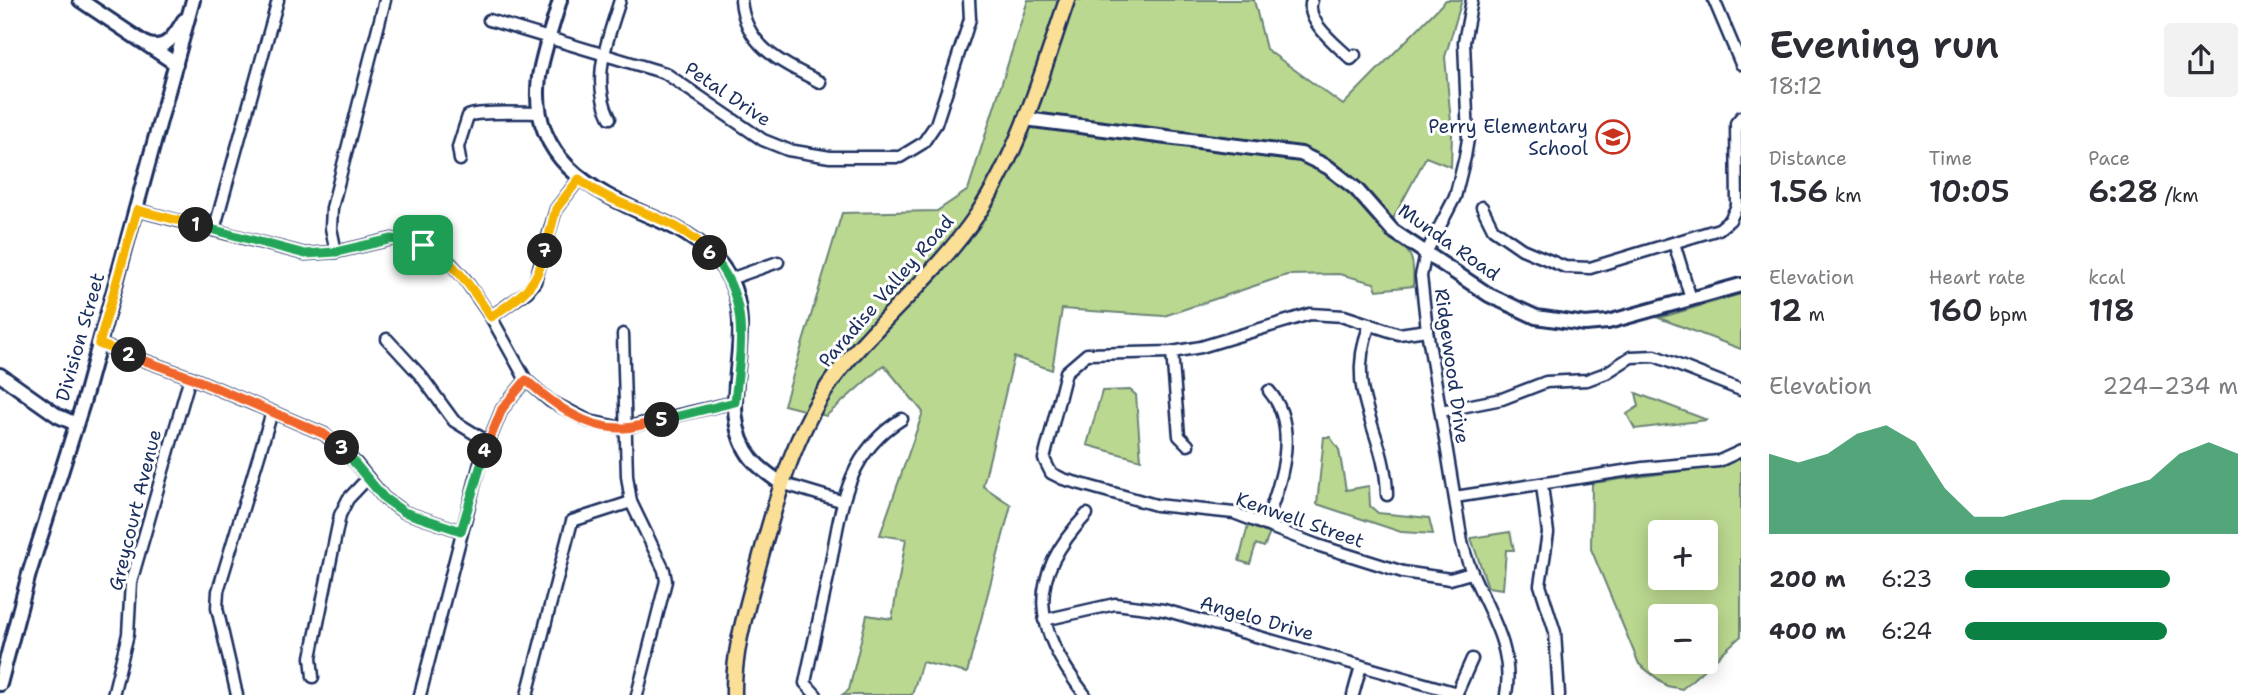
<!DOCTYPE html>
<meta charset="utf-8">
<style>
body{margin:0;font-family:"Shantell Sans",sans-serif;background:#f2f2f3;color:#2b2b33;height:100vh;display:flex;flex-direction:column;font-size:26px;white-space:nowrap}
*{box-sizing:border-box;margin:0}
p{font-size:23px;color:#7c7c81}
.icon{flex:none;width:38px;height:38px;fill:none;stroke:currentColor;stroke-width:2;stroke-linecap:round;stroke-linejoin:round}
.map{position:relative;flex:1;overflow:hidden}
.details{display:flex;flex-direction:column;background:#fff;width:525px}
.details>*{flex:none}
.fabs{position:absolute;left:1648px;top:520px;display:grid;gap:14px}
.fabs a{display:grid;place-items:center;width:70px;height:70px;border-radius:7px;background:#fff;box-shadow:0 4px 18px #0003;font-size:35px}
.pin{position:absolute;display:grid;place-items:center;width:60px;height:60px;color:#fff;margin:-30px;border-radius:14px;box-shadow:0 4px 10px #0006}
.km{position:absolute;width:35px;height:35px;margin:-18px;border-radius:50%;background:#222;color:#fff;font-size:19px;line-height:35px;text-align:center}
.round{display:grid;place-items:center;flex:none;width:74px;height:74px;border-radius:7px;background:#f2f2f3}
.headline{display:flex;align-items:center;justify-content:space-between;height:119px;padding:0 28px}
h1{font-size:38px;font-weight:600;line-height:52px}
.stats{display:grid;grid-template-columns:repeat(3,1fr);gap:10px;height:119px;padding:7px 28px}
.stats div{display:grid;align-content:center}
.stats b{font-size:30px;font-weight:600}
.stats small{font-size:19px;font-weight:400}
.stats p{font-size:19px}
.chart{height:196px;padding:14px 28px}
.chart p{display:flex;justify-content:space-between}
.chart svg{width:100%;height:126px;margin-top:7px;fill:#0b8043;opacity:.7}
ul{padding:0 28px;list-style:none;font-size:23px}
li{display:grid;grid-template-columns:112px 84px 1fr;align-items:center;height:52px}
li i{height:18px;border-radius:9px;background:#0b8043}
main{display:flex;flex:1;min-height:0}
.map>svg:first-child{display:block}
.green{fill:#bbd890;stroke:#6b8477;stroke-width:2;fill-rule:evenodd}
.lines{fill:none;stroke-linecap:round;stroke-linejoin:round}
.street-casing{stroke:#1b2f5e;stroke-width:15}
.secondary-casing{stroke:#1b2f5e;stroke-width:18}
.primary-casing{stroke:#1b2f5e;stroke-width:19}
.street{stroke:#fff;stroke-width:10}
.secondary{stroke:#fff;stroke-width:12}
.primary{stroke:#fbdf96;stroke-width:14}
.split-1-casing{stroke:#fff;stroke-width:14}
.split-2-casing{stroke:#fff;stroke-width:14}
.split-3-casing{stroke:#fff;stroke-width:14}
.split-4-casing{stroke:#fff;stroke-width:14}
.split-5-casing{stroke:#fff;stroke-width:14}
.split-6-casing{stroke:#fff;stroke-width:14}
.split-7-casing{stroke:#fff;stroke-width:14}
.split-8-casing{stroke:#fff;stroke-width:14}
.split-1{stroke:#22a559;stroke-width:9}
.split-2{stroke:#f5b400;stroke-width:9}
.split-3{stroke:#f0652b;stroke-width:9}
.split-4{stroke:#22a559;stroke-width:9}
.split-5{stroke:#f0652b;stroke-width:9}
.split-6{stroke:#22a559;stroke-width:9}
.split-7{stroke:#f5b400;stroke-width:9}
.split-8{stroke:#f5b400;stroke-width:9}
.labels{text-anchor:middle;dominant-baseline:central;stroke-width:6;stroke-linejoin:round;paint-order:stroke}
.street-label{font-size:19px;fill:#1b2f5e;stroke:#fff}
.poi-label{font-size:19px;fill:#1b2f5e;stroke:#fff;text-anchor:end}
</style>
<main>
<div class="map">
<svg width="1741" height="695" viewBox="0 0 1741 695">
<rect width="100%" height="100%" fill="#fff"/>
<filter id="ink" filterUnits="userSpaceOnUse"><feTurbulence type="fractalNoise" baseFrequency=".0143" numOctaves="2"/><feDisplacementMap in="SourceGraphic" scale="14" xChannelSelector="R" yChannelSelector="G"/><feConvolveMatrix kernelMatrix="1 2 1 2 8 2 1 2 1" color-interpolation-filters="sRGB"/></filter>
<g filter="url(#ink)">
<g class="green">
<path d="M1028,0H1254L1266,49L1343,105L1446,0H1462L1445,57L1452,133L1451,167L1426,157L1385,234C1411,252 1415,253 1413,286L1377,290L1374,283L1339,274L1287,275L1164,316L1062,309L1052,370L1014,357L983,486L1011,505L967,673L922,662L912,695H842L849,690L867,615L892,619L906,539L880,535L923,412L884,365L826,416L784,405L842,213L937,211L968,190Z"/>
<path d="M1741,294V349L1659,318Z"/>
<path d="M1130,390L1136,395L1141,460L1087,445L1102,391Z"/>
<path d="M1636,393L1707,420L1635,429L1627,414L1639,406Z"/>
<path d="M1324,437H1330L1339,450L1346,490L1369,486L1370,506L1378,513L1429,518L1433,534L1401,532L1317,504Z"/>
<path d="M1741,456V636L1682,689L1667,686L1639,664L1591,549L1592,483L1726,465ZM1661,532H1706V578H1661ZM1661,616H1706V662H1661Z"/>
<path d="M1248,525L1270,533L1264,547L1256,544L1250,564L1239,561Z"/>
<path d="M1510,532L1514,550H1506L1503,589L1488,587L1471,538Z"/>
</g>
<g class="lines">
<defs>
<g id="street">
<path d="M741,0C745,47 782,63 820,82"/>
<path d="M1312,0C1304,21 1337,45 1351,59L1355,55"/>
<path d="M1472,0L1464,42L1468,139L1465,157L1455,197L1426,253L1421,276L1427,330L1462,542C1475,597 1516,636 1506,695"/>
<path d="M1714,0L1741,64"/>
<path d="M489,20L665,73L763,140L788,150L830,157H900L923,143L936,124L970,19L969,0"/>
<path d="M610,118C590,79 608,40 620,0"/>
<path d="M460,160L458,147L468,116C478,111 523,113 539,113"/>
<path d="M1482,207L1493,229L1522,249L1565,267L1590,268L1719,229L1730,220L1737,206L1736,123L1741,117"/>
<path d="M137,210L305,254L336,252L392,239L423,245L442,254L464,278L491,317L526,380L550,401L589,421L623,428L735,402"/>
<path d="M214,230L278,0"/>
<path d="M1674,243L1691,299"/>
<path d="M336,252L331,228L332,208L385,0"/>
<path d="M730,279L778,262"/>
<path d="M491,317L528,291L535,282L556,209L579,179"/>
<path d="M1370,324C1342,396 1386,428 1387,495"/>
<path d="M1427,330L1399,334L1344,316L1310,314L1201,347L1172,352L1087,354L1066,372L1044,459L1051,473L1063,479L1156,505L1234,513L1317,545L1403,572L1450,579L1471,573"/>
<path d="M623,334L627,476L631,502L664,570L666,581L637,695"/>
<path d="M387,339L421,376L454,421L488,442"/>
<path d="M99,344L190,377L324,434L356,463L384,498L404,512L461,531"/>
<path d="M1172,352L1179,436L1188,445"/>
<path d="M1441,411L1502,399L1546,382L1587,380L1606,373L1631,357L1655,356L1741,390"/>
<path d="M781,483L841,501"/>
<path d="M1542,485L1548,533L1540,585L1555,632L1559,695"/>
<path d="M1455,497L1643,468L1719,461L1741,451"/>
<path d="M1265,525C1280,485 1301,428 1269,391"/>
<path d="M1044,620L1115,604L1164,610L1457,693"/>
<path d="M313,677L311,657L340,515L348,499L368,478"/>
<path d="M113,695L128,634L131,582L190,377"/>
<path d="M237,695L217,608L218,591L272,412"/>
<path d="M420,695L480,463L502,409L526,380"/>
<path d="M527,695L572,521L631,502"/>
<path d="M816,695L805,683C813,644 822,606 830,567C841,509 846,453 902,419"/>
<path d="M1085,695C1033,627 1025,580 1087,514"/>
<path d="M1353,695L1361,666"/>
<path d="M1456,695L1472,659"/>
</g>
<g id="secondary">
<path d="M80,0L176,64"/>
<path d="M560,0C553,25 543,51 539,77C529,157 589,190 652,217C683,230 714,248 730,279C759,337 712,409 752,459C760,469 771,476 781,483"/>
<path d="M149,45C168,50 175,34 184,20"/>
<path d="M1025,119L1301,154L1328,167L1356,189L1393,231L1489,295L1536,317L1585,324L1608,322L1741,285"/>
<path d="M0,375L58,416L74,423"/>
<path d="M0,684L29,574L83,403L193,0"/>
</g>
<path id="primary" d="M734,695C733,652 746,611 757,570C777,498 794,426 843,366C886,314 938,272 977,215C1020,151 1042,73 1067,0"/>
</defs>
<use href="#street" class="street-casing"/>
<use href="#secondary" class="secondary-casing"/>
<use href="#primary" class="primary-casing"/>
<use href="#street" class="street"/>
<use href="#secondary" class="secondary"/>
<use href="#primary" class="primary"/>
</g>
</g>
<g class="lines" filter="url(#ink)">
<defs>
<path id="split-1" d="M196,225L305,254L336,252L392,239L423,245"/>
<path id="split-2" d="M129,355L99,344L137,210L196,225"/>
<path id="split-3" d="M129,355L190,377L324,434L342,448"/>
<path id="split-4" d="M342,448L384,498L404,512L461,531L485,451"/>
<path id="split-5" d="M485,451L502,409L526,380C552,403 586,430 624,428C636,427 649,423 662,420"/>
<path id="split-6" d="M662,420L735,402C741,345 751,299 710,253"/>
<path id="split-7" d="M545,251L556,209L579,179C618,211 676,214 710,253"/>
<path id="split-8" d="M423,245C455,260 472,289 491,317C521,296 536,289 545,251"/>
</defs>
<use href="#split-1" class="split-1-casing"/>
<use href="#split-2" class="split-2-casing"/>
<use href="#split-3" class="split-3-casing"/>
<use href="#split-4" class="split-4-casing"/>
<use href="#split-5" class="split-5-casing"/>
<use href="#split-6" class="split-6-casing"/>
<use href="#split-7" class="split-7-casing"/>
<use href="#split-8" class="split-8-casing"/>
<use href="#split-1" class="split-1"/>
<use href="#split-2" class="split-2"/>
<use href="#split-3" class="split-3"/>
<use href="#split-4" class="split-4"/>
<use href="#split-5" class="split-5"/>
<use href="#split-6" class="split-6"/>
<use href="#split-7" class="split-7"/>
<use href="#split-8" class="split-8"/>
</g>
<defs>
<symbol id="school-ring" viewBox="-11 -11 22 22"><circle r="9.5" fill="#fff" stroke="#c8321e" stroke-width="1.5"/><path d="M0-5L7-2L0 1L-7-2ZM-4 1L0 2.5L4 1V4Q0 6-4 4Z" fill="#c8321e"/></symbol>
</defs>
<g fill-rule="evenodd">
<use href="#school-ring" x="1594" y="118" width="38" height="38"/>
</g>
<g class="labels">
<g class="street-label">
<text transform="translate(728 94) rotate(34)">Petal Drive</text>
<text transform="translate(1449 242) rotate(35)">Munda Road</text>
<text transform="translate(886 291) rotate(-49)">Paradise Valley Road</text>
<text transform="translate(80 337) rotate(-74)">Division Street</text>
<text transform="translate(1452 366) rotate(82)">Ridgewood Drive</text>
<text transform="translate(135 510) rotate(-76)">Greycourt Avenue</text>
<text transform="translate(1300 520) rotate(19)">Kenwell Street</text>
<text transform="translate(1257 618) rotate(16)">Angelo Drive</text>
</g>
<g class="poi-label">
<text x="1588" y="126">Perry Elementary<tspan x="1588" dy="22">School</tspan></text>
</g>
</g>
</svg>
<div class="fabs">
<a>+</a>
<a>−</a>
</div>
<div class="pin" style="left:423px;top:245px;background:#1e9e55"><svg class="icon" aria-label="arrive" viewBox="0 0 24 24"><path d="M6 21V4h12l-3 4 3 4H6"/></svg></div>
<b class="km" style="left:196px;top:225px">1</b>
<b class="km" style="left:129px;top:355px">2</b>
<b class="km" style="left:342px;top:448px">3</b>
<b class="km" style="left:485px;top:451px">4</b>
<b class="km" style="left:662px;top:420px">5</b>
<b class="km" style="left:710px;top:253px">6</b>
<b class="km" style="left:545px;top:251px">7</b>
</div>
<section class="details">
<div class="headline"><div><h1>Evening run</h1><p>18:12</p></div><a class="round"><svg class="icon" aria-label="share" viewBox="0 0 24 24"><path d="M12 15V3M7 8l5-5 5 5M5 13v7h14v-7"/></svg></a></div>
<div class="stats">
<div><p>Distance</p><b>1.56<small> km</small></b></div>
<div><p>Time</p><b>10:05</b></div>
<div><p>Pace</p><b>6:28<small> /km</small></b></div>
</div>
<div class="stats">
<div><p>Elevation</p><b>12<small> m</small></b></div>
<div><p>Heart rate</p><b>160<small> bpm</small></b></div>
<div><p>kcal</p><b>118</b></div>
</div>
<div class="chart"><p><span>Elevation</span>224–234 m</p>
<svg viewBox="0 0 160 44" preserveAspectRatio="none"><path d="M0 44V16L10 19L20 16L30 9L40 6L50 12L60 28L70 38L80 38L90 35L100 32L110 32L120 28L130 25L140 16L150 12L160 16V44z"/></svg>
</div>
<ul>
<li><b>200 m</b>6:23<i style="width:75%"></i></li>
<li><b>400 m</b>6:24<i style="width:74%"></i></li>
</ul>
</section>
</main>
